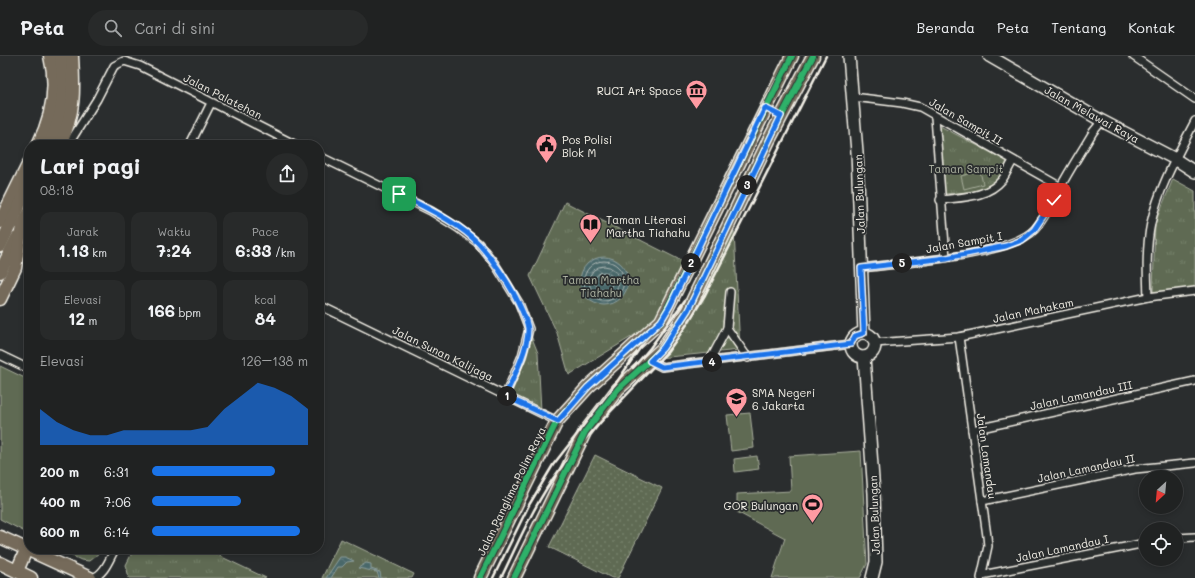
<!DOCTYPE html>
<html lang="id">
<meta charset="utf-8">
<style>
body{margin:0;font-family:Mali,sans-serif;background:#282a2a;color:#f1f3f6;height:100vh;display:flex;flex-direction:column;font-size:15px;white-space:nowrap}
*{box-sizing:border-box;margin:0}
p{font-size:13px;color:#a2a4a5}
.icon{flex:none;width:22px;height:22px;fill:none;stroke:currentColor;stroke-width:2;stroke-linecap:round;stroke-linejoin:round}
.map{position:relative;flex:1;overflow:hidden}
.side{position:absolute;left:24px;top:84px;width:300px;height:414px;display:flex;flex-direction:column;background:#202222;border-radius:16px;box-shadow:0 2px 6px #0003,0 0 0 1px #3d3f40}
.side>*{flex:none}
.needle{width:26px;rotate:206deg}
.fabs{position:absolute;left:1139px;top:414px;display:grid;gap:8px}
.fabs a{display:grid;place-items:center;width:44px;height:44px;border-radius:50%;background:#202222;box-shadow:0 2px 6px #0003,0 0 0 1px #3d3f40;font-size:20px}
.pin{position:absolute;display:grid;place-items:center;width:34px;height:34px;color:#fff;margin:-17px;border-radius:8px;box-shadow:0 2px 6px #0006}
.km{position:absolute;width:20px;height:20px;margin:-10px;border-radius:50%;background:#222;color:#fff;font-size:11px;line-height:20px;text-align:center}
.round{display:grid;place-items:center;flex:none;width:42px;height:42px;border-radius:21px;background:#282a2a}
.overview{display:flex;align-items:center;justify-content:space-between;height:68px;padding:0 16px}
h1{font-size:22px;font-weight:800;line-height:30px}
.stats{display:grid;grid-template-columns:repeat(3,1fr);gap:6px;height:68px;padding:4px 16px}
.stats div{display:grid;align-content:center;border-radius:10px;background:#282a2a;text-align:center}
.stats b{font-size:17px;font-weight:800}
.stats small{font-size:11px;font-weight:400}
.stats p{font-size:11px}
.chart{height:112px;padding:8px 16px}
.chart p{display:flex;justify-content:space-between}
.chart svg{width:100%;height:72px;margin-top:4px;fill:#1a73e8;opacity:.7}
ul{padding:0 16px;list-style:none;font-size:13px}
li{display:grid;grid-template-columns:64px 48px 1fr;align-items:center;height:30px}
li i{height:10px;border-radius:5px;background:#1a73e8}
header{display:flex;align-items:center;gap:24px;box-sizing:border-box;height:56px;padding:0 20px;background:#202222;border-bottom:1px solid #3d3f40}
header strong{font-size:19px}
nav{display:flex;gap:22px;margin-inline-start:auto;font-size:14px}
.search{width:280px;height:36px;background:#282a2a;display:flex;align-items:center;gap:10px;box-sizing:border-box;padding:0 14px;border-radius:22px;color:#a2a4a5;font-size:15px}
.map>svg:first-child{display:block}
.grass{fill:url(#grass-dots);stroke:#a9ae9d}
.park{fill:url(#park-tufts);stroke:#a9ae9d}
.garden{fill:#5e6b52;stroke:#a9ae9d}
.water{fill:url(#water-waves);stroke:#8e9f9d}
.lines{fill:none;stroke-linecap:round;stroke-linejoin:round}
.shore{stroke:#b0bab6;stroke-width:1}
.street-casing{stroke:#f4f1e8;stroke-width:10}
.secondary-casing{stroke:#f4f1e8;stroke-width:14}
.primary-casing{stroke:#f4f1e8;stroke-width:15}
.street{stroke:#2a2d2e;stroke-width:7}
.secondary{stroke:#2a2d2e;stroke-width:11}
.primary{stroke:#746a5a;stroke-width:12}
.rail{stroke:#f4f1e8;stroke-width:2.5}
.cycleway-casing{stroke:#2a2d2e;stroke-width:8}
.cycleway{stroke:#2db169;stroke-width:6}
.route-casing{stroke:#fff;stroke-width:8}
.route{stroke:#1a73e8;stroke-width:5}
.labels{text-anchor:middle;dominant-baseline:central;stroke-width:3.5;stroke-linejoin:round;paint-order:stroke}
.poi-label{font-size:11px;fill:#f4f1e8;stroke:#2a2d2e;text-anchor:start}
.street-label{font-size:11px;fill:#f4f1e8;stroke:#2a2d2e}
.park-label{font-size:11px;fill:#b0b5a4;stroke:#2a2d2e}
</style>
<header>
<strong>Peta</strong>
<div class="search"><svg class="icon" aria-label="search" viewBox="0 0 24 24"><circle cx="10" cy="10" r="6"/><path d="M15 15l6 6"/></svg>Cari di sini</div>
<nav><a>Beranda</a><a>Peta</a><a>Tentang</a><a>Kontak</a></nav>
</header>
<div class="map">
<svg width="1195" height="522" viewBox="0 0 1195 522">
<defs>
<pattern id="grass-dots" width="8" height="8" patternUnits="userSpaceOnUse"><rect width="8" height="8" fill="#5e6b52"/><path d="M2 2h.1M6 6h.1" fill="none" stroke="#76816b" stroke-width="1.8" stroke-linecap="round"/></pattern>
<pattern id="park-tufts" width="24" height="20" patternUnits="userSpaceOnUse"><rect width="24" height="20" fill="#5e6b52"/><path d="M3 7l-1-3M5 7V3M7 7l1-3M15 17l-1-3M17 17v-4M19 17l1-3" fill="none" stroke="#76816b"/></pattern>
<pattern id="water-waves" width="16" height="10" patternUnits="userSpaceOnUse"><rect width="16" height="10" fill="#4a686b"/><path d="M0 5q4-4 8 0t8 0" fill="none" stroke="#657e80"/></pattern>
</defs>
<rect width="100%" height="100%" fill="#2a2d2e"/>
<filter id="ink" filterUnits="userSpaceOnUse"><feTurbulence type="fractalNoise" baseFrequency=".025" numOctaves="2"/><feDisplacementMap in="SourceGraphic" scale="8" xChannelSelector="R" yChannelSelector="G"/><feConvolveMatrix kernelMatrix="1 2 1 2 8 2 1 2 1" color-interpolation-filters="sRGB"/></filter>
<g filter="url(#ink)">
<path class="grass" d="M595,399L662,432L618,522H612L549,491Z"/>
<g class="park">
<path d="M938,69L1007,105L999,123L979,135L944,138Z"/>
<path d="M1173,123L1195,135V232L1153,237L1155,167Z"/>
<path d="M565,146L684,206L660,259L641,275L569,319L557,277L530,220Z"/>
<path d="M734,175L740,294L658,302L675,286L690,266Z"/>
<path d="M530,277L538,297L541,355L504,335Z"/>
<path d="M341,483L414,518L412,522H322Z"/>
<path d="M134,493H205L266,522H129L126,509Z"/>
</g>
<g class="garden">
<path d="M980,115L983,128L964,133L961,120Z"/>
<path d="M0,310L29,324V478L0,463Z"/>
<path d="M750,357L754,392L731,395L727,359Z"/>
<path d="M861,395L867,508L860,522H772L785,482L737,456V438L791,435L789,400Z"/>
<path d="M757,400L759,413L735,416L734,403Z"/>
<path d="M58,493H101L99,497L89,505L81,504Z"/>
</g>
<g class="water">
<circle cx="604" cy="225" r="24"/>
<path d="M340,501H345L354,505L347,506L342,511H338L331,522H326Z"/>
<path d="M366,507L371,508V513L380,516L381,522H379L377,516L358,512Z"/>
</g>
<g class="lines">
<g class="shore">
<circle cx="604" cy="225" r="20"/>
<circle cx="604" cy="225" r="15"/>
<circle cx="604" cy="225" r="9"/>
</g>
<defs>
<g id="street">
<path d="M1133,0L1195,43"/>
<path d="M853,41L902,47L920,51L1061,131"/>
<path d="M935,61L946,202"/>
<path d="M68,89L97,43L114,10L124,5L140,10L296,89"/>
<path d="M190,89L211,47"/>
<path d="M319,100L431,155L458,172L478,187L495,208L519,247L529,273L522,300L505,340"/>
<path d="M940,144C961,141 987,142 1002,124C1006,119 1009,111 1013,105"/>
<path d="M861,212C899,207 1011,200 1035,173C1046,161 1052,146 1060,132C1070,113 1082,95 1093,76L1102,65"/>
<path d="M1148,241C1147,217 1146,191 1151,167C1159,131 1178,98 1195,65"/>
<path d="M319,249L557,365"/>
<path d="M727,272L748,302"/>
<path d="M959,281L987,480L988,490L981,522"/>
<path d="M874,287L959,281L1148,241L1195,235"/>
<path d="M0,299L29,313"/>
<path d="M650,305L662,311L851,288"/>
<path d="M709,306L727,272L730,236"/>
<path d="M972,374L1195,325"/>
<path d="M982,445L1135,413L1195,407"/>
<path d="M1176,482L1195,481"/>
<path d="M982,519L1146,487"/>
<path d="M92,522C104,519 109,504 115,493"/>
</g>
<g id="secondary">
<path d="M849,0L857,96L864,277"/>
<path d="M989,0L1102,65L1175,103L1195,116"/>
<circle cx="863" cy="289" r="12"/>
<path d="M864,301L874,437L876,506L872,522"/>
</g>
<g id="primary">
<path d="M38,89C52,61 58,31 50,0"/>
<path d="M49,89C65,57 65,34 61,0"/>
<path d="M60,89C75,57 74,34 72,0"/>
<path d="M0,166L29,107"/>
<path d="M0,190L29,130"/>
<path d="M0,216L17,182"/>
<path d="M0,243L15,212L22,170L29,157"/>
<path d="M0,481L90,522"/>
<path d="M0,507L31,522"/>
<path d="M17,515L26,494"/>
<path d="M480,522L557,365L588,331L661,265L792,0"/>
<path d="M514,522L585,376L618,333L663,292L688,254L769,84L813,0"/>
</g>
</defs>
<use href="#street" class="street-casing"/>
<use href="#secondary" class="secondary-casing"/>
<use href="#primary" class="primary-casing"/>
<use href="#street" class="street"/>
<use href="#secondary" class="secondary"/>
<use href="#primary" class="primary"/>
<g class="rail">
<path d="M633,312L650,292L685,244"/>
<path d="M645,313L674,267"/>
<path d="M493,522L529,449L553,409L610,336L657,267L766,43L790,0"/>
<path d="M501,522C519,485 535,446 560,413C593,370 635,333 670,292C684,275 694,257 705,239L826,0"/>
</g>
<defs>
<g id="cycleway">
<path d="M480,522L557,365L588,331L661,265L792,0"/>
<path d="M514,522L585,376L618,333L663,292L688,254L769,84L813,0"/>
</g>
</defs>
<use href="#cycleway" class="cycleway-casing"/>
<use href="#cycleway" class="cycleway"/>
</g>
</g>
<g class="lines" filter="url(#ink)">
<defs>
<path id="route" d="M399,138C426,152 458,166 479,188C492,203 504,220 514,238C518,246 528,265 528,274C528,293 513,323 505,340L558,365L588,331L661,265L670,250L765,52L781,60L688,254L663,292L650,305L662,311L851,288L855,280L864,277L861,212L946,202L1006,190L1022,184L1034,174L1054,144"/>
</defs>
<use href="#route" class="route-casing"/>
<use href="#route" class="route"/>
</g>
<defs>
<symbol id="museum-pin" viewBox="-11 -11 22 30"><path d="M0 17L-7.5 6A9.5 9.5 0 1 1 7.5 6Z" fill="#ff9aa2" stroke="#2a2d2e"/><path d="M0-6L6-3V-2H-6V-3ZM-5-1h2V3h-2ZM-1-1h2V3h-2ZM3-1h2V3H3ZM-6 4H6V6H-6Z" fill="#111"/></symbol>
<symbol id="civic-pin" viewBox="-11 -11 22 30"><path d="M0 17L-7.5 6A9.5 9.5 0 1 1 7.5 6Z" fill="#ff9aa2" stroke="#2a2d2e"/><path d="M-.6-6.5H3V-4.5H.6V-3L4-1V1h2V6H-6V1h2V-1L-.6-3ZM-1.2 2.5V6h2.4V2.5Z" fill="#111"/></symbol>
<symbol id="library-pin" viewBox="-11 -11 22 30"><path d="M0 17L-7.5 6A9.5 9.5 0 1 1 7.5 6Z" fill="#ff9aa2" stroke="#2a2d2e"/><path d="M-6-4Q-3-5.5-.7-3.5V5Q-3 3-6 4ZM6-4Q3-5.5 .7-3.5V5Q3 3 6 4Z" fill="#111"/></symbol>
<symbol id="school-pin" viewBox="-11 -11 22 30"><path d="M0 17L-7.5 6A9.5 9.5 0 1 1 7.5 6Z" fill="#ff9aa2" stroke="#2a2d2e"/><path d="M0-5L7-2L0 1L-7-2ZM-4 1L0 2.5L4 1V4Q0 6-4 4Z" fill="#111"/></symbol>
<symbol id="stadium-pin" viewBox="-11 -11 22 30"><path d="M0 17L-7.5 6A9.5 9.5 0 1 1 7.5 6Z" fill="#ff9aa2" stroke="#2a2d2e"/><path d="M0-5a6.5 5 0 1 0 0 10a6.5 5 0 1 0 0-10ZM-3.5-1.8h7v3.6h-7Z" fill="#111"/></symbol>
</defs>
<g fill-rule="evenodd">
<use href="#museum-pin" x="684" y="22" width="25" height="34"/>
<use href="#civic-pin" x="534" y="76" width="25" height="34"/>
<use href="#library-pin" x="578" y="156" width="25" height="34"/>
<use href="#school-pin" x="724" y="330" width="25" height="34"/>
<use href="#stadium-pin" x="800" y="436" width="25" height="34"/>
</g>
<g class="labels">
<g class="poi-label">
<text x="682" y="34" text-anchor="end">RUCI Art Space</text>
<text x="562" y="83">Pos Polisi<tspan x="562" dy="13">Blok M</tspan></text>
<text x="606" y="163">Taman Literasi<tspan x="606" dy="13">Martha Tiahahu</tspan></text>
<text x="752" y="336">SMA Negeri<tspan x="752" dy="13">6 Jakarta</tspan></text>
<text x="798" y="449" text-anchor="end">GOR Bulungan</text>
</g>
<g class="street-label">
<text transform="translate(223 40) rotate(27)">Jalan Palatehan</text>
<text transform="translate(1092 58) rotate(29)">Jalan Melawai Raya</text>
<text transform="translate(966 65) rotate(30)">Jalan Sampit II</text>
<text transform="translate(859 138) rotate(-92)">Jalan Bulungan</text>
<text transform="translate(964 186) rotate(-10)">Jalan Sampit I</text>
<text transform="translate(1033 254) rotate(-12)">Jalan Mahakam</text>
<text transform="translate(443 297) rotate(26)">Jalan Sunan Kalijaga</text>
<text transform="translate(1081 339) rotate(-12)">Jalan Lamandau III</text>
<text transform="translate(987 400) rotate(82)">Jalan Lamandau</text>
<text transform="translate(1086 412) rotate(-12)">Jalan Lamandau II</text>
<text transform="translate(511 435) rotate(-64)">Jalan Panglima Polim Raya</text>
<text transform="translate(874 459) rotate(-92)">Jalan Bulungan</text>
<text transform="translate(1062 492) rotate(-12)">Jalan Lamandau I</text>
</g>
<g class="park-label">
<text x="966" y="112">Taman Sampit</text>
<text x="601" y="223">Taman Martha<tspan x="601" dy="13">Tiahahu</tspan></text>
</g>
</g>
</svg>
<div class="fabs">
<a><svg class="needle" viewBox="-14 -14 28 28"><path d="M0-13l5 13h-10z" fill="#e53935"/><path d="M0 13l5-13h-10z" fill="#a2a4a5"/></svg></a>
<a><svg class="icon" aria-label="locate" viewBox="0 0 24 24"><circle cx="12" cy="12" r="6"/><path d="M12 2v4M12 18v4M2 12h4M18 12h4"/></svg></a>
</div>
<div class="pin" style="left:399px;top:138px;background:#1e9e55"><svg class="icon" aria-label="arrive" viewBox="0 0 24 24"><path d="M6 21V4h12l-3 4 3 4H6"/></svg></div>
<div class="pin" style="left:1054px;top:144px;background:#d93025"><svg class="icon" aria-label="check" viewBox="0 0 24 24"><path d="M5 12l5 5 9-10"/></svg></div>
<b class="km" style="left:507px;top:340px">1</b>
<b class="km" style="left:691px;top:207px">2</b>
<b class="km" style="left:747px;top:129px">3</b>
<b class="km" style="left:712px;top:306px">4</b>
<b class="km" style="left:902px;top:207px">5</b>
<section class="side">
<div class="overview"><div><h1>Lari pagi</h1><p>08:18</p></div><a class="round"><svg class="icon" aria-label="share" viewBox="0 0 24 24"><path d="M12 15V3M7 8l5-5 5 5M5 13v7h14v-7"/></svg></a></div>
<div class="stats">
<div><p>Jarak</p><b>1.13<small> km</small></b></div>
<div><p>Waktu</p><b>7:24</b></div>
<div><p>Pace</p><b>6:33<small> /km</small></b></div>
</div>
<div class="stats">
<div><p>Elevasi</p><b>12<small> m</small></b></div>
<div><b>166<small> bpm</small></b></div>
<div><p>kcal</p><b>84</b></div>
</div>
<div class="chart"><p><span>Elevasi</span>126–138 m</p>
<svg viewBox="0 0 160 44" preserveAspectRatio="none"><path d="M0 44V22L10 30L20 35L30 38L40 38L50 35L60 35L70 35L80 35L90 35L100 33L110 22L120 14L130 6L140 9L150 14L160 22V44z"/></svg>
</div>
<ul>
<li><b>200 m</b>6:31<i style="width:79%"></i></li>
<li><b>400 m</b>7:06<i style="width:57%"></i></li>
<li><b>600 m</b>6:14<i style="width:95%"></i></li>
</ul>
</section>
</div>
